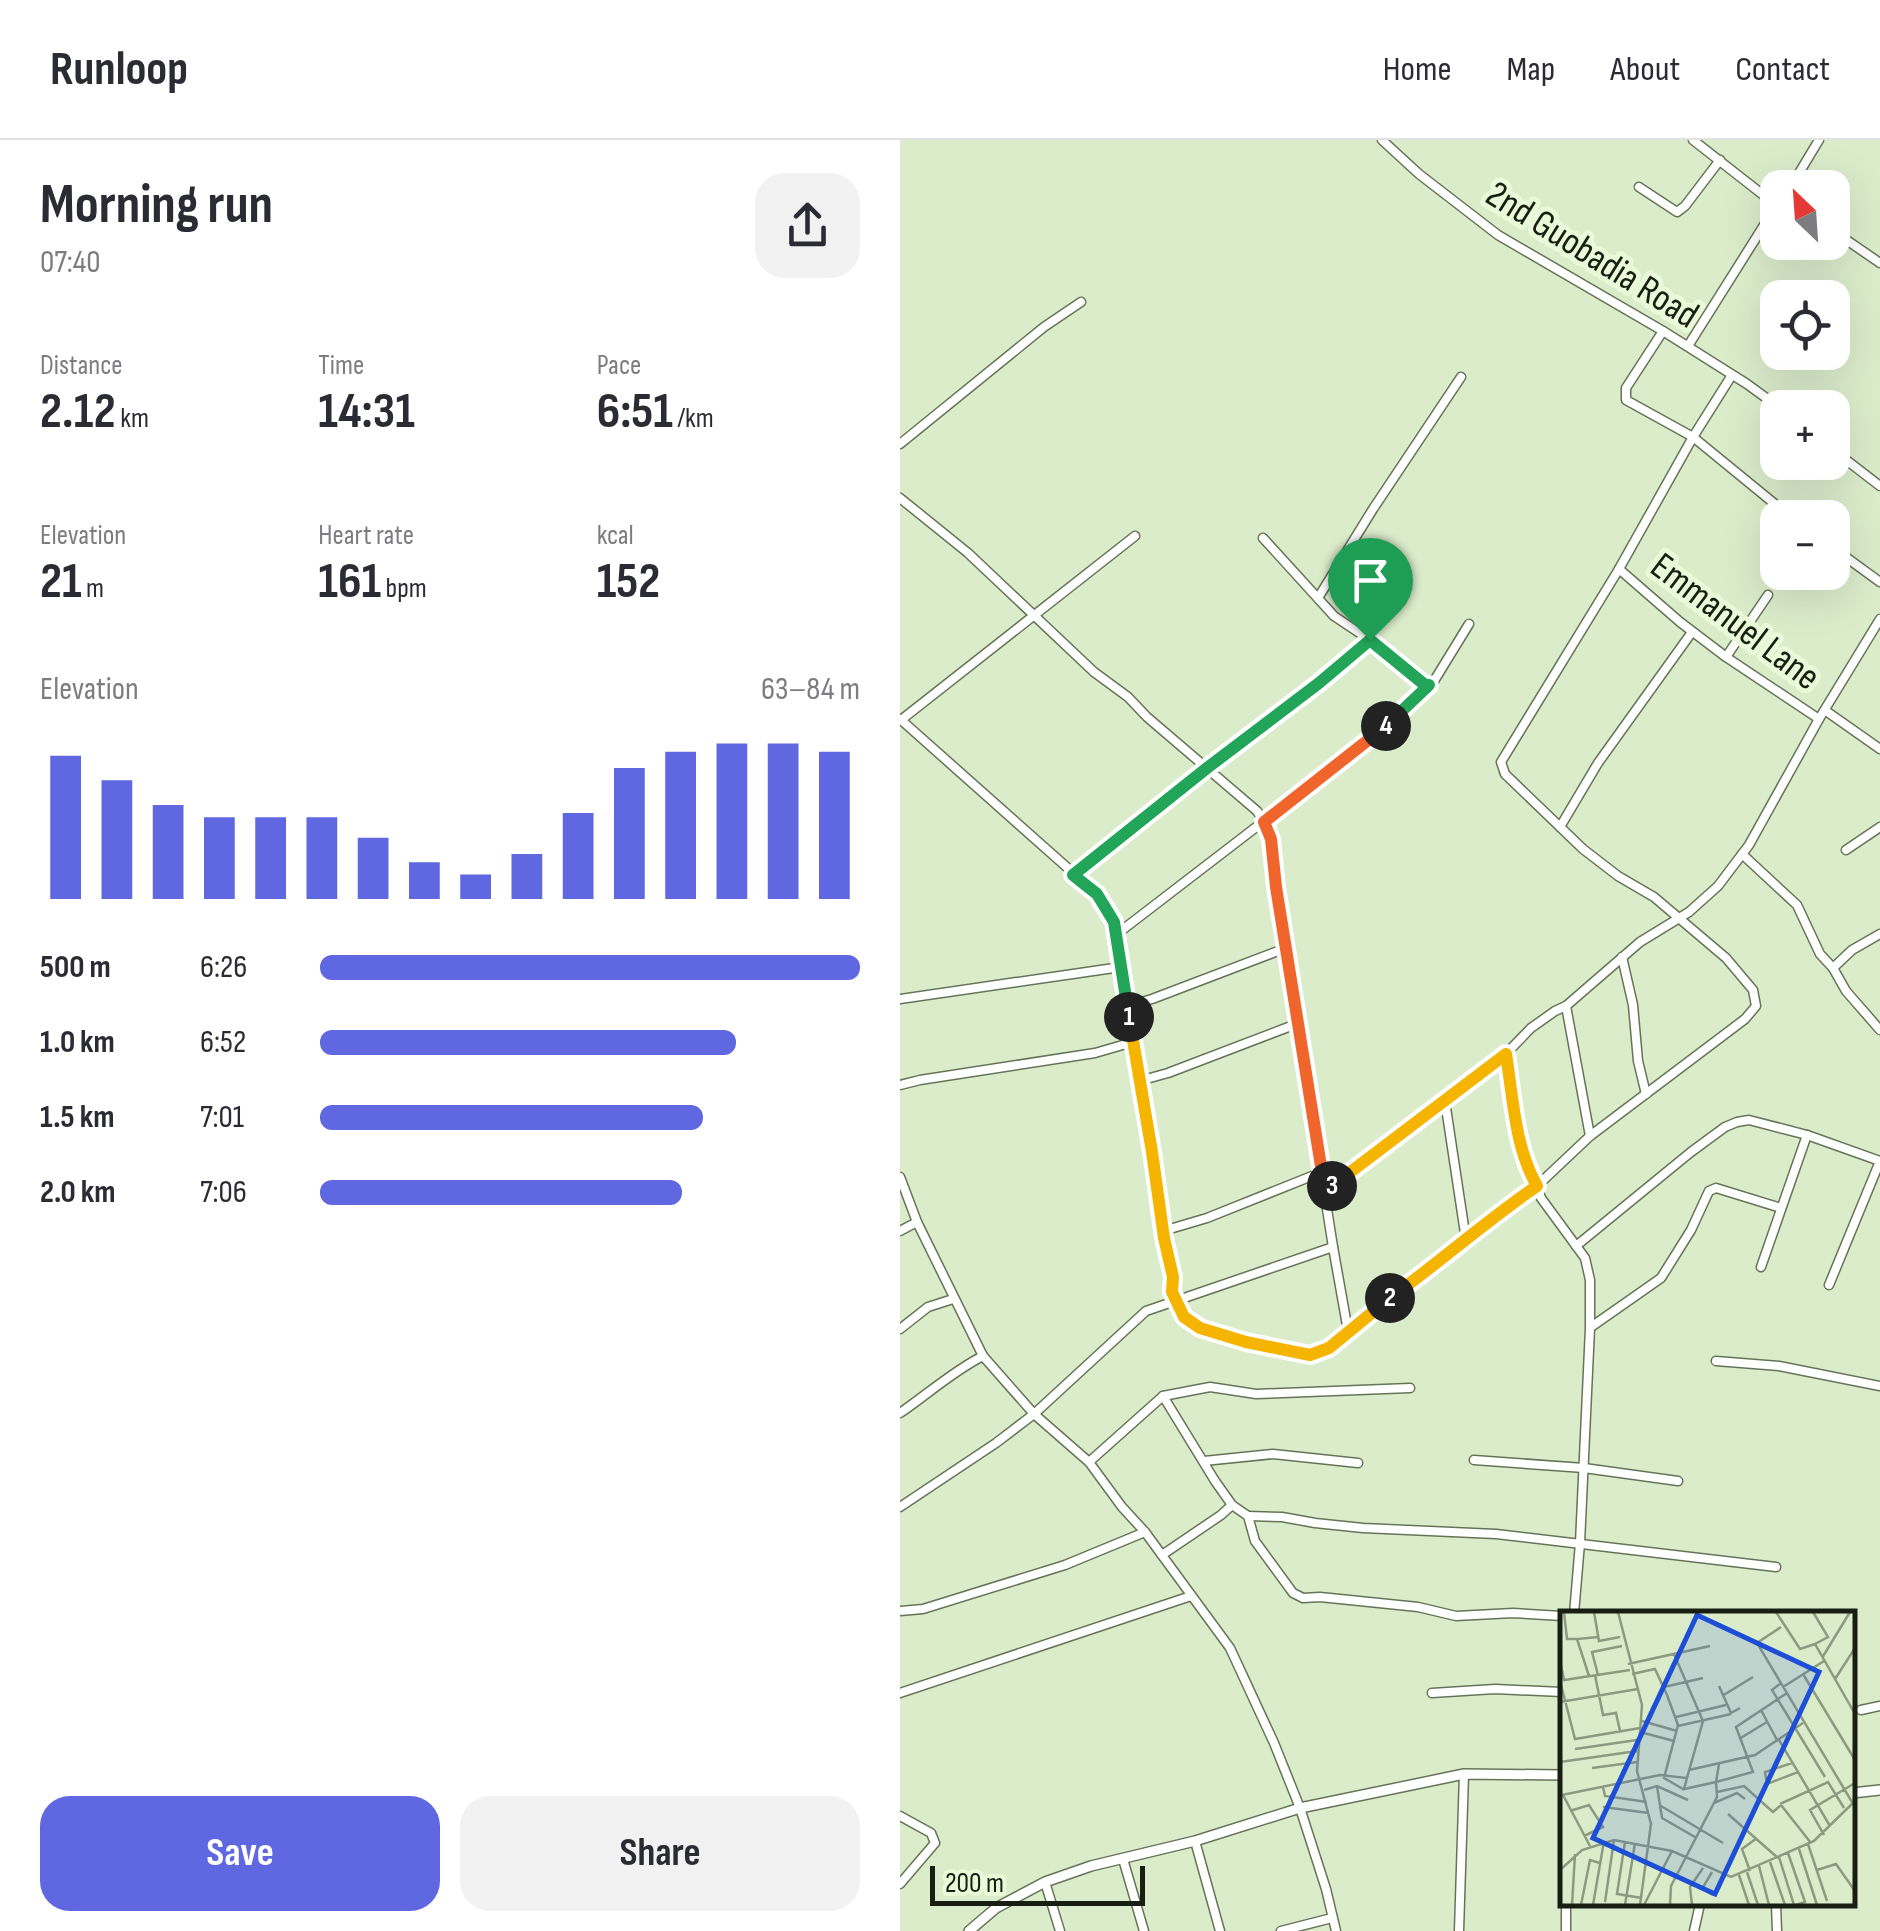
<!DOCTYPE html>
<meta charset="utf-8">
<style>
body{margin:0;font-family:"Sofia Sans Condensed",sans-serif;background:#f2f2f3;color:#2b2b33;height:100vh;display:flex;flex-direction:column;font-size:38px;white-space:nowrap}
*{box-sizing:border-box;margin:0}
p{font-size:32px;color:#7c7c81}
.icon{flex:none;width:55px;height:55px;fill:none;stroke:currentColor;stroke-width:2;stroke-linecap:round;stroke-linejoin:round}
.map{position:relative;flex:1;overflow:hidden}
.sheet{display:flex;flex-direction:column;background:#fff;width:900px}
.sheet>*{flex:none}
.needle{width:65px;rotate:335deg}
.tools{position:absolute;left:860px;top:30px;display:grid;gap:20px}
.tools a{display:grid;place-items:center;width:90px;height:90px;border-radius:20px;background:#fff;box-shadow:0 10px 40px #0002;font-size:50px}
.scale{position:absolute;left:30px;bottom:25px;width:215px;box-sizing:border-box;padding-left:10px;border:5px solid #181e12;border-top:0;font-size:28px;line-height:35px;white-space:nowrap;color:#181e12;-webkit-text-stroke:8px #e8fad8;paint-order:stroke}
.pin{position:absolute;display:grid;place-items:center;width:85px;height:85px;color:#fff;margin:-102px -42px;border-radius:50% 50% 50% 0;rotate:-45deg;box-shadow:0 0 10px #0007}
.pin .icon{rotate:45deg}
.km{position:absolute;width:50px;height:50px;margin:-25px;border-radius:50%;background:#222;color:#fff;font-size:28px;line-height:50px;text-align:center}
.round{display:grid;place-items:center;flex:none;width:105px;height:105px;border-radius:30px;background:#f2f2f3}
.headline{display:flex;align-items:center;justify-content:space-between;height:170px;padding:0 40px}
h1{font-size:55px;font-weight:700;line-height:75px}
.figures{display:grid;grid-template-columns:repeat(3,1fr);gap:15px;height:170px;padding:10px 40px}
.figures div{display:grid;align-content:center}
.figures b{font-size:50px;font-weight:700}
.figures small{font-size:28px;font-weight:400}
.figures p{font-size:28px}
.chart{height:280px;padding:20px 40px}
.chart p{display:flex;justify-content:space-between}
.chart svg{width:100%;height:180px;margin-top:10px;stroke:#5f68e0;stroke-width:6}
.cta{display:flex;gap:20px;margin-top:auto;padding:20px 40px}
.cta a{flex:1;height:115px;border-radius:30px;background:#5f68e0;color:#fff;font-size:40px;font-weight:700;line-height:115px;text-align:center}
.cta a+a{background:#f2f2f3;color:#2b2b33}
ul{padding:0 40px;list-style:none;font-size:32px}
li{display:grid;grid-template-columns:160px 120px 1fr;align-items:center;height:75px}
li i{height:25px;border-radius:12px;background:#5f68e0}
header{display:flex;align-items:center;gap:60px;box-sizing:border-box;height:140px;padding:0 50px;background:#fff;border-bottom:2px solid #e1e1e2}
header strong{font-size:48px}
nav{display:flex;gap:55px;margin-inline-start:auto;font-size:35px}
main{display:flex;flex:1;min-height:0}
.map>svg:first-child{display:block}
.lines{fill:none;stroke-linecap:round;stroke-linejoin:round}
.minor-casing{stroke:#657457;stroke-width:11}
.tertiary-casing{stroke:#657457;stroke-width:12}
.minor{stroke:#fff;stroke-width:8}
.tertiary{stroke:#fff;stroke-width:9}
.split-1-casing{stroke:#fff;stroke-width:20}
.split-2-casing{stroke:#fff;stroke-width:20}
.split-3-casing{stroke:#fff;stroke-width:20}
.split-4-casing{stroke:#fff;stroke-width:20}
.split-5-casing{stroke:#fff;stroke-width:20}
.split-1{stroke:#22a559;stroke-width:12}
.split-2{stroke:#f5b400;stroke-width:12}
.split-3{stroke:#f5b400;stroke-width:12}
.split-4{stroke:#f0652b;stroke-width:12}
.split-5{stroke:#22a559;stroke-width:12}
.labels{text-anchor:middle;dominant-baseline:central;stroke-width:10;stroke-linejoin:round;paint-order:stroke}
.street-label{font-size:38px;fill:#181e12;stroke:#e8fad8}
.inset-road{fill:none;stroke:#8d9a81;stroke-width:2.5}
.view{fill:#1d4ed8;fill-opacity:0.15;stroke:#1d4ed8;stroke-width:5}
.inset-edge{fill:none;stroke:#181e12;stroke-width:5}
</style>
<header>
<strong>Runloop</strong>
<nav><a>Home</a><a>Map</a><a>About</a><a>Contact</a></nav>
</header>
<main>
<section class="sheet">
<div class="headline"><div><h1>Morning run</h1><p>07:40</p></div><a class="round"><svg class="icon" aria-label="share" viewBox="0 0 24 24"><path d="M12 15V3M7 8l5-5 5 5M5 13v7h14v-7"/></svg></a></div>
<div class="figures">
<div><p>Distance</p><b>2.12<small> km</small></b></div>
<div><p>Time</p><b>14:31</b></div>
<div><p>Pace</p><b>6:51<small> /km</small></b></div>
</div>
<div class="figures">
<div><p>Elevation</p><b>21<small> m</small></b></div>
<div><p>Heart rate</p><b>161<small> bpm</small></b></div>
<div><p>kcal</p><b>152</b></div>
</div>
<div class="chart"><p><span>Elevation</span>63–84 m</p>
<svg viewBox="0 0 160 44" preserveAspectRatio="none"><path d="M5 44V9M15 44V15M25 44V21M35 44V24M45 44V24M55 44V24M65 44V29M75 44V35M85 44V38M95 44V33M105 44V23M115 44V12M125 44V8M135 44V6M145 44V6M155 44V8"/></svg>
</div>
<ul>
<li><b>500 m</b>6:26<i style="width:100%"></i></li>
<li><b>1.0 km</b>6:52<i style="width:77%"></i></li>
<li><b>1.5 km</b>7:01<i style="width:71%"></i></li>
<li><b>2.0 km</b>7:06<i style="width:67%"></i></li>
</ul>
<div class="cta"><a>Save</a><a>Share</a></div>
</section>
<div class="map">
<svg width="980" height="1791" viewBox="0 0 980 1791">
<rect width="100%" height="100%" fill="#dbeccb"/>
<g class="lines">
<defs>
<g id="minor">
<path d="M482,0L519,34L598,95L763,191L847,244L880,268"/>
<path d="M793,0L876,65"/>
<path d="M739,47L777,72L785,66L820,20"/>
<path d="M890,48L919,0"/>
<path d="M932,90L980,123"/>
<path d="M763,191L726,248V260L793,297L892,378"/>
<path d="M788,206L878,63"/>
<path d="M0,304L144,187L181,162"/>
<path d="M932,309L980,346"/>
<path d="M0,358L68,413L194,532L228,557L247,577L357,671C374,694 373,720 376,747L433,1107"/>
<path d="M363,398L434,476L470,500L525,545H529L534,541L569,484"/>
<path d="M932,407L980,442"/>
<path d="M719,429L780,482L826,517L919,579"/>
<path d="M418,458L473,369L561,237"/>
<path d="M826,517L868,455"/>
<path d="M926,571L980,609"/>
<path d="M0,579L197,754L214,782L264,1098L273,1137L272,1152L284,1177L291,1183L347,1202L410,1215L429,1208L448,1191"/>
<path d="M1,580L235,396"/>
<path d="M660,687L698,623L792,492"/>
<path d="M946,710L980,687"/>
<path d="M842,714L897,765L920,814L933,828"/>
<path d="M173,735L183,725L401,557L470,500"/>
<path d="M217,794L459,608L495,579L529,545"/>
<path d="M980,794L952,810L933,828L946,851L980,890"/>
<path d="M722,817L733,865L738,921L746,954"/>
<path d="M0,859L221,827"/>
<path d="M227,866L252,859L386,808"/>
<path d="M666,866L690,996"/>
<path d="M606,914C613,958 615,1008 637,1046L690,996L845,879L856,866L853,850L826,818L754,757L718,736L683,709L605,634L601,622L719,429L793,297L832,235"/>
<path d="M239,941L268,933L399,883"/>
<path d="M0,945L20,940L195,913L233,902"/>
<path d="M545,961L566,1100"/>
<path d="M0,1037L17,1082L83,1216L134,1274L189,1322L222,1367L245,1392L330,1508L374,1603L400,1668L426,1749L436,1791"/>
<path d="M425,1051L597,923L631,888L655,871L666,866L740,802L789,772L818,746L849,705L919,579L980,479"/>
<path d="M0,1091L17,1082"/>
<path d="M263,1091L307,1078L422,1032"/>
<path d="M676,1106L791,1012L825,987L837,982L849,980L907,995L980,1021"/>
<path d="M861,1127L907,995"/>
<path d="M929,1145L980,1021"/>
<path d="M691,1187L761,1138L791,1090L809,1051L816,1048L881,1068"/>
<path d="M0,1189L28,1167L53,1159"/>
<path d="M816,1221L879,1226L980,1246"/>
<path d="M263,1256L315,1341L332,1365L348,1376L355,1401L393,1453L403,1458L420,1457L518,1467L556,1476L613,1473L662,1476"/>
<path d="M0,1273C28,1254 53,1231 83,1216"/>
<path d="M574,1320L684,1328L778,1341"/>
<path d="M304,1321L373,1314L458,1323"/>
<path d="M189,1322L263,1256L310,1247L356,1254L510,1248"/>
<path d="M0,1367L96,1303L134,1274L246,1171L433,1107L448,1191L534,1127L610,1065L637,1046L641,1058L685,1118L690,1140V1188L680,1403L674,1474"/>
<path d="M348,1376L382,1377L415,1383L463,1388L596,1394L876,1427"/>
<path d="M262,1415L321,1375L332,1365"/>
<path d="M0,1471L23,1469L165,1425L245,1392"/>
<path d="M0,1553L291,1456"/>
<path d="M532,1553L595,1549L662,1552"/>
<path d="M961,1570L980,1566"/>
<path d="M0,1676L31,1693L35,1703L0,1744"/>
<path d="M295,1701L320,1791"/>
<path d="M223,1719L244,1791"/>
<path d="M145,1742L160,1791"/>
<path d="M666,1764V1791"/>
<path d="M876,1764L877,1791"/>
<path d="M381,1791L432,1778"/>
<path d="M559,1791L564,1634"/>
<path d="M794,1791L800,1764"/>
</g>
<g id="tertiary">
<path d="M952,1653L980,1650"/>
<path d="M69,1791L96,1768L145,1742L191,1726L295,1701L400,1668L564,1634L662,1635"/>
</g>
</defs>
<use href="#minor" class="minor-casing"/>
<use href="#tertiary" class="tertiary-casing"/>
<use href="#minor" class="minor"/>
<use href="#tertiary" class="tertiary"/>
</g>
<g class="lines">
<defs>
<path id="split-1" d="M229,877L214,782L197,754L173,735L307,628L419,543L470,500"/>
<path id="split-2" d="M229,877L252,1012L264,1098L273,1137L272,1152L284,1177L300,1188L346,1202L410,1215L429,1208L490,1158"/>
<path id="split-3" d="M432,1046L606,914C613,958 615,1008 637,1046C586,1081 540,1122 490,1158"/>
<path id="split-4" d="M432,1046L425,1051L376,747L371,699L364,682L486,586"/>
<path id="split-5" d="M470,500L525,545H529L486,586"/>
</defs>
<use href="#split-1" class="split-1-casing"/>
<use href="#split-2" class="split-2-casing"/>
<use href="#split-3" class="split-3-casing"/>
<use href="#split-4" class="split-4-casing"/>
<use href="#split-5" class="split-5-casing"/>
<use href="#split-1" class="split-1"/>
<use href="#split-2" class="split-2"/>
<use href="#split-3" class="split-3"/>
<use href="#split-4" class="split-4"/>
<use href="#split-5" class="split-5"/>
</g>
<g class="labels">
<g class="street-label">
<text transform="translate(692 115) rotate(32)">2nd Guobadia Road</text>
<text transform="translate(835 482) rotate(37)">Emmanuel Lane</text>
</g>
</g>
<g transform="translate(660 1471)">
<rect width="295" height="295" fill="#dbeccb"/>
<path class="inset-road" d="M4,1L7,28H17M34,1L39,30L60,26M58,1L82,94L77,160L91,213L80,294M216,1L240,38L255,33L295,103M253,1L268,26L255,33M221,16L197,32L292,191M114,43L143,110L127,167M262,47L290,1M0,49L4,69L70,59M68,53L150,35M72,63L95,58L107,84L118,114L104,167L123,178M243,63L295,149M35,64L43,104L56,102L60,120M38,64L32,41L62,35M29,65L17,28L38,26M275,68L295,37M0,70L15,128L80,117M221,72L212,79L265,166M159,75L171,102L180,97M104,76L143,67M223,76L264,50M162,85L193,66M0,91L78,78M201,99L217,129M116,106L166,94M82,110L117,120M118,115L171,103M80,121L114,130M179,128L207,111M219,129L270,215M15,138L77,129M0,151L77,140M232,152L205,161L207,173L238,161M159,153L156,171L193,161L176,116L227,82M32,157L77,151M129,159L195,144L243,112M97,175L102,207L135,226M43,176L45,185L87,191M84,179L97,175L128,189M157,181L184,175L213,201L221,194L251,232M2,184L100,164L127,167L124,178L156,171L157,186L111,275L110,294M3,184L30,235M154,192L177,182L185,188M220,193L268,171L284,197M101,195L163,232M43,196L89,202M10,200L29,194L43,216L24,225M168,203L218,247M264,224L250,199L295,172M65,231L57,283L82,287M248,233L267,290M239,238L257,294M228,242L245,291L236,294M219,246L234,294M210,251L225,294M199,255L209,294M0,259L22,239L54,229L112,240L171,266L254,230L295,190M257,259L276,253L295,280M190,260L182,238L197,227M152,261L142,278L153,284M187,261L198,294M179,264L189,294M45,291L54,229M12,294L15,243M21,294L30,249L40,252M33,294L44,230M65,294L75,232M84,294L112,240M132,294L130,276L143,257"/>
<path class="view" d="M137,4L259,61L155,283L33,227Z"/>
<rect width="295" height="295" class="inset-edge"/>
</g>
</svg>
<div class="tools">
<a><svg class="needle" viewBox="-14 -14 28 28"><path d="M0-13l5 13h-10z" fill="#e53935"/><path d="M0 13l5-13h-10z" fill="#7c7c81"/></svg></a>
<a><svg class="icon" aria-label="locate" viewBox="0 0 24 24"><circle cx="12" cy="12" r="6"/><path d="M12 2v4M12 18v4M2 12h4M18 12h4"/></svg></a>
<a>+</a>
<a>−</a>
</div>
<div class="scale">200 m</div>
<div class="pin" style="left:470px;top:500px;background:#1e9e55"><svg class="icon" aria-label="arrive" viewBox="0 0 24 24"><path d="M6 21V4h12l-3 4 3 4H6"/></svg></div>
<b class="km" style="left:229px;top:877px">1</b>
<b class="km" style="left:490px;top:1158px">2</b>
<b class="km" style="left:432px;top:1046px">3</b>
<b class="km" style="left:486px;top:586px">4</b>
</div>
</main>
